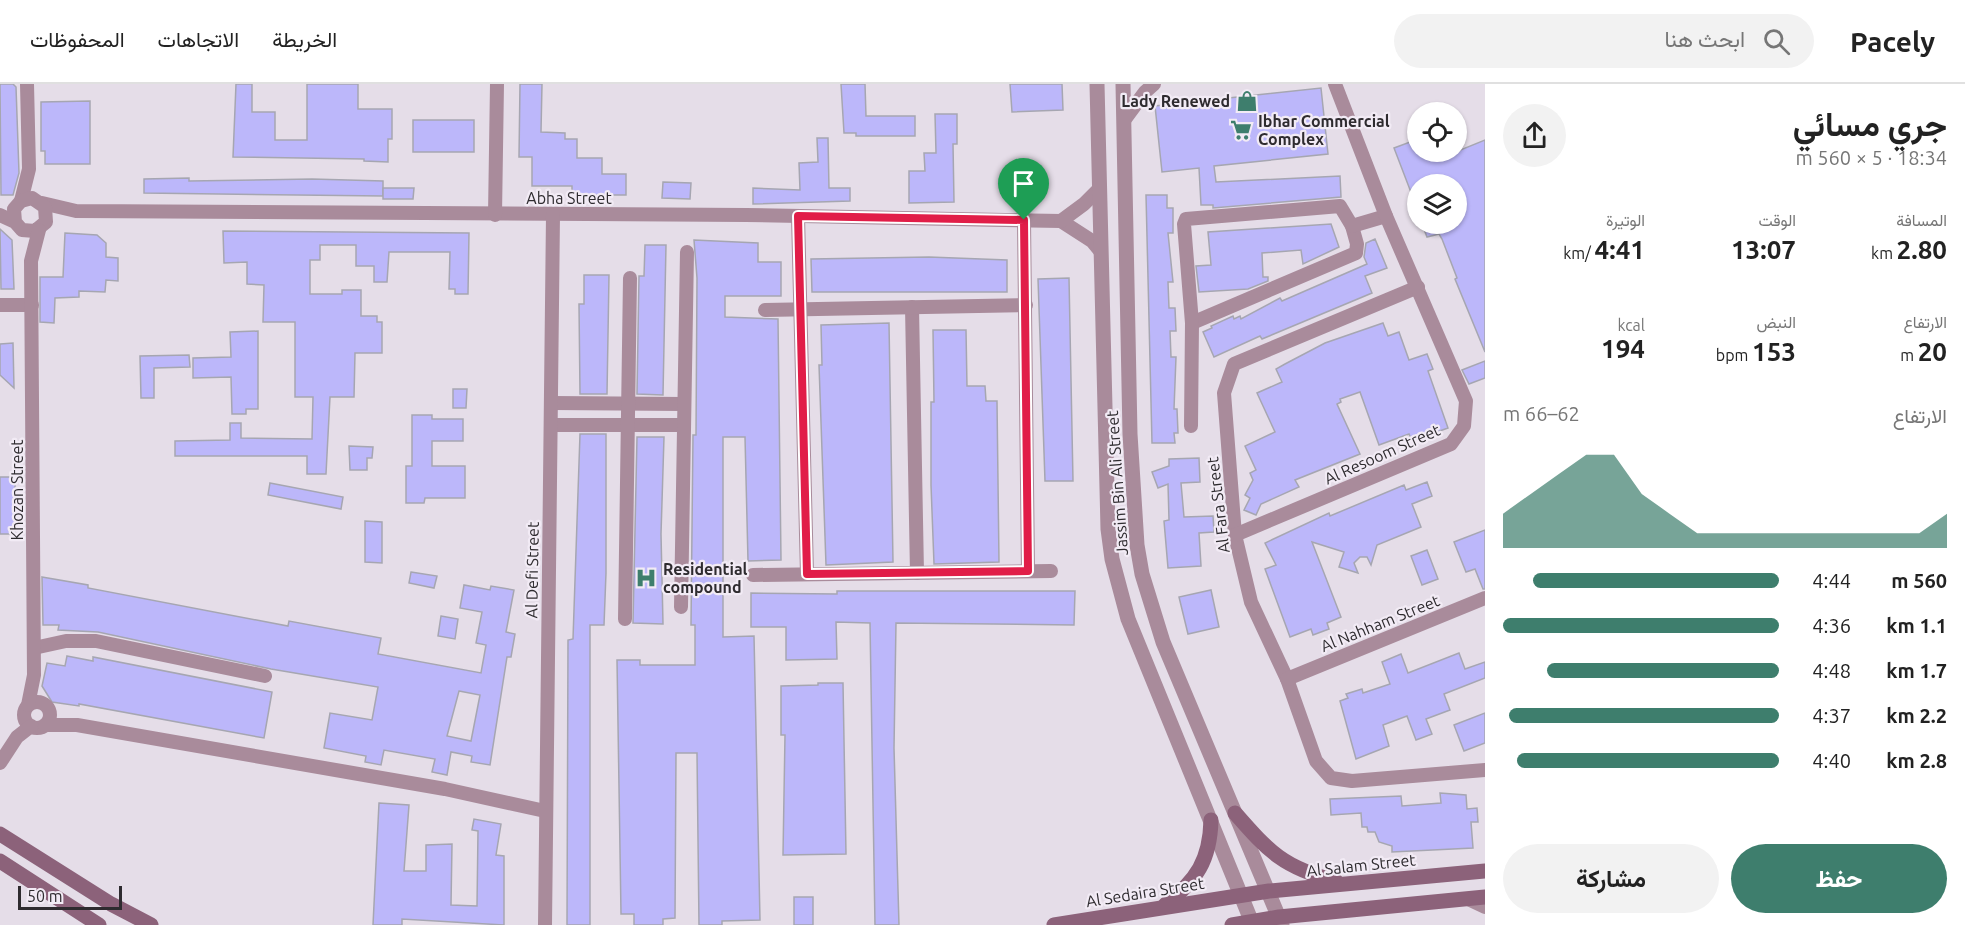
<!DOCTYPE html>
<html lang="ar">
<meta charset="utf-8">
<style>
body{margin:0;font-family:Ubuntu,Vazirmatn,sans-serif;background:#f2f2f2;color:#222;direction:rtl;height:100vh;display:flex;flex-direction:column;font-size:22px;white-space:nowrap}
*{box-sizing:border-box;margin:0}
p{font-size:20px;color:#767676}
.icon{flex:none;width:33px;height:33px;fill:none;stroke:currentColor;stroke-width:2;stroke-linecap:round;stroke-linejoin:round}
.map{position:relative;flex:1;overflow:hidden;direction:ltr}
.side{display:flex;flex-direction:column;background:#fff;width:480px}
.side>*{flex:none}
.buttons{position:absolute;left:1407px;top:18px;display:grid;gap:12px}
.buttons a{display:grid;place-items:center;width:60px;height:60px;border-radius:50%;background:#fff;box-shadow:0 2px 4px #0004;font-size:30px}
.scale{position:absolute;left:18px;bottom:15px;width:104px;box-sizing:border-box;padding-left:6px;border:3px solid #2e2b2f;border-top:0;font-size:16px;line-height:21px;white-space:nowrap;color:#2e2b2f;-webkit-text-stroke:4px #f2ebf5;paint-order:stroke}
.pin{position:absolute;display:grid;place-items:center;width:51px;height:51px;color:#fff;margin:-62px -26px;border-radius:50% 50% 50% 0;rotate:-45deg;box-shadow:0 0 6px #0007}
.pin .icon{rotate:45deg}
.round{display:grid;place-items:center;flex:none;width:63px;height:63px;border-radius:32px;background:#f2f2f2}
.head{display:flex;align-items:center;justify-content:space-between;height:102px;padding:0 18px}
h1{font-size:33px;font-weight:700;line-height:45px}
.metrics{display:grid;grid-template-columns:repeat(3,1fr);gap:9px;height:102px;padding:6px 18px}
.metrics div{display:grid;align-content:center}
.metrics b{font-size:26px;font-weight:700}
.metrics small{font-size:16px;font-weight:400}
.metrics p{font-size:16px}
.chart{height:168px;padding:12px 18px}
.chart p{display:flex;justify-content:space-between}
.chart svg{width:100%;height:108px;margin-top:6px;fill:#3e7e6d;opacity:.7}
.action{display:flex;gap:12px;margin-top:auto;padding:12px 18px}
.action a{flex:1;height:69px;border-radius:36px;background:#3e7e6d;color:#fff;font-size:24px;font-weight:700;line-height:69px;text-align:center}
.action a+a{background:#f2f2f2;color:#222}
ul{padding:0 18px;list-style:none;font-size:20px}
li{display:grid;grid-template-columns:96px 72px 1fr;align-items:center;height:45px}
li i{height:15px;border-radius:8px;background:#3e7e6d}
header{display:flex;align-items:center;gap:36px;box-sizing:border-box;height:84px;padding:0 30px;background:#fff;border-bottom:2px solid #e0e0e0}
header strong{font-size:28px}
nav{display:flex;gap:33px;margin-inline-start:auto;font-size:21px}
.search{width:420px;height:54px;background:#f2f2f2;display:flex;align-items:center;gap:15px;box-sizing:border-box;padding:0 21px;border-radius:33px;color:#767676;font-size:22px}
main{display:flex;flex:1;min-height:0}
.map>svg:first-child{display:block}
.building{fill:#bcb7fa;stroke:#a6a6b1;stroke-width:1.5;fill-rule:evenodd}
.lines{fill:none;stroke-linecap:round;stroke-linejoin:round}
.minor{stroke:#a98b9b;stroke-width:14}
.tertiary{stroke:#a98b9b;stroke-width:15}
.secondary{stroke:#8c627a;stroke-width:15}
.route-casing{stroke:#fff;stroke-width:12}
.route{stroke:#e11d48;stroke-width:8}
.labels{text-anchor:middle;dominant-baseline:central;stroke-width:4.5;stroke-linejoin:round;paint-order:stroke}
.poi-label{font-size:16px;font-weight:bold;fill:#2e2b2f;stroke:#f2ebf5;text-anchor:start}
.street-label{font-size:16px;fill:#2e2b2f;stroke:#f2ebf5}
</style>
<header>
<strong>Pacely</strong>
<div class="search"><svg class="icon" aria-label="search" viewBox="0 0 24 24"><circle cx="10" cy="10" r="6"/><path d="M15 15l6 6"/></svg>ابحث هنا</div>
<nav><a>الخريطة</a><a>الاتجاهات</a><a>المحفوظات</a></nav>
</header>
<main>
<section class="side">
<div class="head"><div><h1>جري مسائي</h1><p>18:34 · 5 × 560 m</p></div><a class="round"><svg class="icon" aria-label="share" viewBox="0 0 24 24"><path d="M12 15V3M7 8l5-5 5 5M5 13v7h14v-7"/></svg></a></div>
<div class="metrics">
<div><p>المسافة</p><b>2.80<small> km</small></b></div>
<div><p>الوقت</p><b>13:07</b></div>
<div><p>الوتيرة</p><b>4:41<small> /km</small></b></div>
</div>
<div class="metrics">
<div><p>الارتفاع</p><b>20<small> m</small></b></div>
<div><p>النبض</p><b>153<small> bpm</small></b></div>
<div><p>kcal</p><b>194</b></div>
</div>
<div class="chart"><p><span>الارتفاع</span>62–66 m</p>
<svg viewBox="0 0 160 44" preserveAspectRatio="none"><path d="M0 44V30L10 22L20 14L30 6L40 6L50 22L60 30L70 38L80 38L90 38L100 38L110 38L120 38L130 38L140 38L150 38L160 30V44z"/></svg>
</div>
<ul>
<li><b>560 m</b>4:44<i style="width:89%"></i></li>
<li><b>1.1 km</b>4:36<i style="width:100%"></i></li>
<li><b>1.7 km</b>4:48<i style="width:84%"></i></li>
<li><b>2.2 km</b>4:37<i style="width:98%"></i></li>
<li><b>2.8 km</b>4:40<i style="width:95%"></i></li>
</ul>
<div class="action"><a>حفظ</a><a>مشاركة</a></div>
</section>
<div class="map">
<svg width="1485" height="841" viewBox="0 0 1485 841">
<rect width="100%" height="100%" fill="#e5dde8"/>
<g class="building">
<path d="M0,0H13L16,3L19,89L13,111H1Z"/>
<path d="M236,0H252V28H275V56H307V0H358V25H392V55H388V78L364,77V75L233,73Z"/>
<path d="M520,0H542L541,48L565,49V55H577V74H602V90H626V111H572V102H532V73H519Z"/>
<path d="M841,0H865L866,32H915V52H856V49H844Z"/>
<path d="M1010,0H1062L1063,26L1012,28Z"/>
<path d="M1321,4L1328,70L1214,82L1216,98L1340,92L1341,113L1213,124V121H1201L1199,84L1162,88L1155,22Z"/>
<path d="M90,17V80H45V67H41V18Z"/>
<path d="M935,30H957V60H953L954,118L909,119V87H925L924,69H936Z"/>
<rect x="413" y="36" width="61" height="32"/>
<path d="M817,54H828L829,104H850V117L753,120V104L800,106L799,79L818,78Z"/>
<path d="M1418,55V68H1433L1436,76L1485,56V268L1455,195L1457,194L1442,155L1439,150L1427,153L1422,140H1456V100H1418L1417,124L1394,64Z"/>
<path d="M189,94V97L312,95L383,97V112L144,109V95Z"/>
<path d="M663,98L691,99L690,115L662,114Z"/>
<path d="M383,104H414L413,115H383Z"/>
<path d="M1146,111H1167V124H1173V149H1168L1173,198H1168L1169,224H1175L1176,247H1170L1171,273H1176L1174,325H1177L1178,349H1174L1175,359H1152Z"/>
<path d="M1331,140L1339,163L1303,180L1301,166L1262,169L1263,193H1268V197L1248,205L1199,208L1196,182L1211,181L1208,148Z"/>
<path d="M0,145L12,156L14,205H1Z"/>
<path d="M223,147L469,149L468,210H455V205H449L450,168H389L387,198H374V182H356V161H320V176H310V210H342V206H361V232H377V238H382V269H355L354,313H330L326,390H307V372H175V357L230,356V339H241V354L312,355L313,313H295V238H263L264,201L247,200V178L224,179Z"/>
<path d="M65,149L97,151L106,159V173L118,174V197L106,196L105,208L79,207V213L55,214L54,239L40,238V193H63Z"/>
<path d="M1375,155L1387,184L1365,192L1372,209L1262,255L1260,252L1214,273L1203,248L1212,244L1211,242L1233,232L1234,235L1240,232L1241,235L1280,214L1282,217L1367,180L1364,173L1366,159Z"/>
<path d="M694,156L758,159V178H781V212H725V233L778,235L781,476L748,477L745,353H723V553L754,552L760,836L722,837V841H699L697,669H676L675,834L663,835V841H634V830H621L617,576H640V581H695V541H691L693,351H696L697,194Z"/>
<path d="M645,161H666L663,311L637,310L639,192H644Z"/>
<path d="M929,173L1007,176V208H812L811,175Z"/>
<path d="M584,191H609L607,310H580L579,220H584Z"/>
<path d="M1069,194L1073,397H1045L1038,195Z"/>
<path d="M889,239L893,478L826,481L819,281H822L821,241Z"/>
<path d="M1383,239L1388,252L1399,248L1409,276L1427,270L1433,285L1428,287L1448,344L1412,357L1409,350L1379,361L1360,308L1340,315L1341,318L1337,320L1360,370L1295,396L1299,403L1261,420L1256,431L1244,426L1250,414L1245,411L1253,396L1250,389L1256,386L1245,362L1275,348L1257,309L1282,298L1276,285L1285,280L1325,259Z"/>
<path d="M933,246H966L967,302H985L986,317H997L999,478L934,480L931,401V318H934Z"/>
<path d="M258,247V325H246V330H232L231,293L193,294V274L231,273L230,248Z"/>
<path d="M13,259L14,304L0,291V260Z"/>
<path d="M189,271L190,283L154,284V314H141L140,272Z"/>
<path d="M1485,277V294L1469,300L1462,286Z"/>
<path d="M453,305H467L466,324H453Z"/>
<path d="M412,331H432V335H463V357H432V382H465V414H425L424,419H406V382H412Z"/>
<path d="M580,350H606V489L604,541H590V841H567L568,556L573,555Z"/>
<path d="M637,353H664L661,450L663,540L633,539Z"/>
<path d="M349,362L373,363L372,374H367V386H350Z"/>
<path d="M1199,374L1200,398L1181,399L1184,433L1213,432L1214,448L1199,449L1201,482L1168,484L1164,437L1169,436L1168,400L1158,404L1152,388L1169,382V375Z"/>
<rect x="0" y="393" width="15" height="57"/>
<path d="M1427,398L1432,412L1412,420L1421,443L1377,461L1371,481L1367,473H1360L1354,479L1358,489L1339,483L1344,468L1312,458L1341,533L1327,539L1329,545L1313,551L1311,545L1290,553L1265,485L1276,481L1265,459L1329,429L1330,432L1404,401L1406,406Z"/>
<path d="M270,399L343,413L341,425L268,411Z"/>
<path d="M365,437L382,438V479L365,478Z"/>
<path d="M1485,446V505H1483L1475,485L1466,488L1454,458Z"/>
<path d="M1427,466L1438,495L1422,501L1411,472Z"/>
<path d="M411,488L437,492L434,504L409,499Z"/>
<path d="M42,493L88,501V504L288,542L289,537L381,554L378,570L481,589L486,561L476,559L482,528L460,524L464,501L490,506L491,502L514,506L506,548L515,550L511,573H507L490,681L471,678L472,672L451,668L447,691L432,688L435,675L384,666L381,681L365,678L366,672L324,664L330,629L372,636L378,603L271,585L98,548L58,546L59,541H43ZM459,607L480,611L471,657L447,652Z"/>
<path d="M1211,506L1219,543L1188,550L1179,513Z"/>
<path d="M837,507H1075L1074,541L896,539L894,664L899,841H875L870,539L836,538L837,575L786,576V543H751V509L837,510Z"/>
<path d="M441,532L458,535L455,555L438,552Z"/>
<path d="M1459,569L1465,585L1485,578V594L1444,610L1450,626L1426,635L1432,650L1416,656L1407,632L1383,641L1389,662L1356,675L1340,617L1348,614L1346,610L1362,605L1363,609L1390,600L1382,578L1401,570L1408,589Z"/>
<path d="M67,572L93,577V573L272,608L264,654L79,620V622L52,618L42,602L47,579L65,582Z"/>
<path d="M818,599H843L846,770L783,771L785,651H781V602L818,601Z"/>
<path d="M1485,629V659L1464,667L1454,641Z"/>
<path d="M1440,709L1466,711L1467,725L1477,724L1478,738H1471L1473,764L1392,768V762L1379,758L1375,748H1368L1367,743H1362L1361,729L1331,731L1330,715L1401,712L1402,722L1441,719Z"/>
<path d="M379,719L409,721L404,787H426V761L452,760L451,821L477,822L478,747L472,746L474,735L501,740L496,771L504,772V841L402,835V841H373Z"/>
<rect x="794" y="813" width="19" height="28"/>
</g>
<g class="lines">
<g class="minor">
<path d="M1125,35L1145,8L1154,0"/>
<path d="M21,117L29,85L27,0"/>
<path d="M42,119L76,127L746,131L1061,137L1092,157L1101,168"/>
<path d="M0,131L15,138L22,146L35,147L46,138L45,123L32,114L21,117L14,125L15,138"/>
<path d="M495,131L497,0"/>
<path d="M798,132L807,490"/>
<path d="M1024,136L1028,487"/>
<path d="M1061,137L1084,120L1100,104"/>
<path d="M1418,203L1234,280L1224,309L1235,451L1251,518L1287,595L1316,677L1331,694L1352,697L1485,686"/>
<path d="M0,221H32"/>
<path d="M912,223L917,489"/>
<path d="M765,226L1026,221"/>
<path d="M1192,239L1356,169L1357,160L1352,142"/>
<path d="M552,319L684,320"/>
<path d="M552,341H684"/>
<path d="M1191,342L1192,239L1184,140L1186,135L1340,122L1352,142L1386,132"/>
<path d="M1235,451L1451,360L1464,342L1466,317L1386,132L1335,0"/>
<path d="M753,491L1051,487"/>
<path d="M681,523L687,168"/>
<path d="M625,535L630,194"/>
<path d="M34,564L66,557H96L265,592"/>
<path d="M1287,595L1485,514"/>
<circle cx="37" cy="631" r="13"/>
<path d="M28,621L34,591L31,177L39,146"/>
<path d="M45,641H77L445,705L545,727"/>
<path d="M0,679L17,653L31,642"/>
<path d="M1468,815L1485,823"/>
<path d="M545,841L553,131"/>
</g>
<g class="tertiary">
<path d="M1097,0L1108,445L1112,475L1128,535L1253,841"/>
<path d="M1123,0L1130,350L1137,461L1142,490L1163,558L1282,841"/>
</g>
<g class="secondary">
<path d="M1235,729C1269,768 1284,784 1336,797"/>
<path d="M0,750L111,820L151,841"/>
<path d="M0,777L99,841"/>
<path d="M1165,821C1197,796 1210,776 1211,736"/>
<path d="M1054,841L1269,807L1485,787"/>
<path d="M1232,841L1279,833L1485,813"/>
</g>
</g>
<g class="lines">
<defs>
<path id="route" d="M798,132L1024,136L1028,487L807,490Z"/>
</defs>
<use href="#route" class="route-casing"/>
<use href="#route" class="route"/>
</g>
<defs>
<symbol id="shop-bare" viewBox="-9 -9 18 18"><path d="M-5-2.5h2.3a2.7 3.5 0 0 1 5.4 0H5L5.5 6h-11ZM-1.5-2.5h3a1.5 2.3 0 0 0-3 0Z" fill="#3e7e6d" stroke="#f2ebf5" stroke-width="2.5" paint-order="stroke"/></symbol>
<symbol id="supermarket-bare" viewBox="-9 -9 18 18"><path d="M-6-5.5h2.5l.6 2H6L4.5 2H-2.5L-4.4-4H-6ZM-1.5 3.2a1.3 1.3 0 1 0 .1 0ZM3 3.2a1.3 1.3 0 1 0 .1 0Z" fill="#3e7e6d" stroke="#f2ebf5" stroke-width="2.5" paint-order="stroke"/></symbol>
<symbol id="hospital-bare" viewBox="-9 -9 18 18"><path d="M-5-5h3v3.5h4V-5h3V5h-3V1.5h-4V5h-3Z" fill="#3e7e6d" stroke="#f2ebf5" stroke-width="2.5" paint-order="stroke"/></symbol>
</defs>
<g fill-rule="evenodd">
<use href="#shop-bare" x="1232" y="2" width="30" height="30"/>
<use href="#supermarket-bare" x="1226" y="31" width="30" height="30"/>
<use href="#hospital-bare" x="631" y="479" width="30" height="30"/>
</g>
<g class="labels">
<g class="poi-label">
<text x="1230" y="17" text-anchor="end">Lady Renewed</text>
<text x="1258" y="37">Ibhar Commercial<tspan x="1258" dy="18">Complex</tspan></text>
<text x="663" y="485">Residential<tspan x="663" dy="18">compound</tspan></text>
</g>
<g class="street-label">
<text x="569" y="114">Abha Street</text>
<text transform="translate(1382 370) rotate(-24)">Al Resoom Street</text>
<text transform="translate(1117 399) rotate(-94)">Jassim Bin Ali Street</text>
<text transform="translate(17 406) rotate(-90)">Khozan Street</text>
<text transform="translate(1218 421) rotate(-97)">Al Fara Street</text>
<text transform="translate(532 486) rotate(-89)">Al Defi Street</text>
<text transform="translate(1380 539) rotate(-22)">Al Nahham Street</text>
<text transform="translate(1361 781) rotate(-6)">Al Salam Street</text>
<text transform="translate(1145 808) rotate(-9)">Al Sedaira Street</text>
</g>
</g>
</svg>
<div class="buttons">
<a><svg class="icon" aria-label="locate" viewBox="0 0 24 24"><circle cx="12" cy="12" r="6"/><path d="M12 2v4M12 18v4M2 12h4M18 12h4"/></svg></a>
<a><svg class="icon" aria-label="layers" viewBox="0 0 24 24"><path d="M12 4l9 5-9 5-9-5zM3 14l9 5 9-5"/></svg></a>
</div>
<div class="scale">50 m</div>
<div class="pin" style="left:1024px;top:136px;background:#1e9e55"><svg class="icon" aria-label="arrive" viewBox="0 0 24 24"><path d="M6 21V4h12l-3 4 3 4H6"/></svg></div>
</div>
</main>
